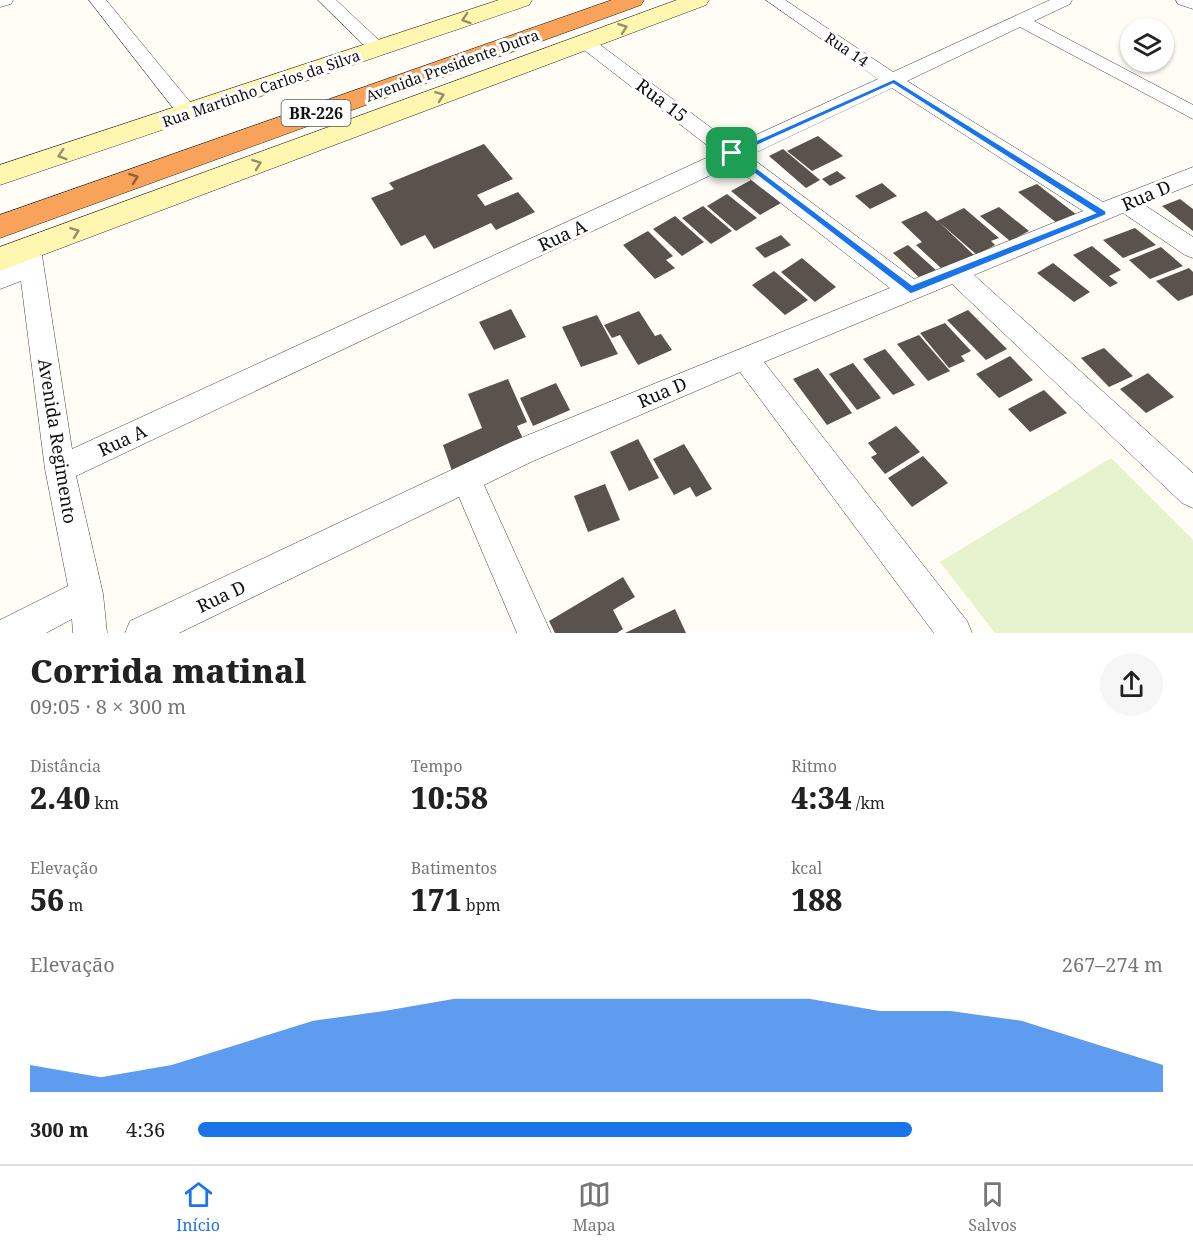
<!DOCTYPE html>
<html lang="pt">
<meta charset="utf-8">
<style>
body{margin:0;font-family:"Noto Serif",serif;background:#f6f6f6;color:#222;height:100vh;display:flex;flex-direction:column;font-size:22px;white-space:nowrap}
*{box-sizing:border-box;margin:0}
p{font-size:20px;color:#767676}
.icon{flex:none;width:33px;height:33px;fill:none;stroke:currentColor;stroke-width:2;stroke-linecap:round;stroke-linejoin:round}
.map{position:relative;height:633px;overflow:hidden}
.side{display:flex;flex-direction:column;background:#fff;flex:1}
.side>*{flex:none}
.buttons{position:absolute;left:1120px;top:18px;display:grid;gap:12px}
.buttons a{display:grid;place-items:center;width:54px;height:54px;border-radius:50%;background:#fff;box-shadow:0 2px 4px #0004;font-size:30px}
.pin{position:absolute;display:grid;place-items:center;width:51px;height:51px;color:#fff;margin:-26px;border-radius:12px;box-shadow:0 3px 9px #0006}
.round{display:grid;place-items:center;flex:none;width:63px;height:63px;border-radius:32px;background:#f6f6f6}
.overview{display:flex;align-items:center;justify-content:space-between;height:102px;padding:0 30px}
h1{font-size:33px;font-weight:800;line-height:45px}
.figures{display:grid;grid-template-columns:repeat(3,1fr);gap:9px;height:102px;padding:6px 30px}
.figures div{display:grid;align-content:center}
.figures b{font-size:30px;font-weight:800}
.figures small{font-size:16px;font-weight:400}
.figures p{font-size:16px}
.chart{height:168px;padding:12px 30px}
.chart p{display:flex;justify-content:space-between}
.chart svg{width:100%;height:108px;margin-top:6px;fill:#1a73e8;opacity:.7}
ul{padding:0 30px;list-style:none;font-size:20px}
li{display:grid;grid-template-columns:96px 72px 1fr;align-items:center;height:45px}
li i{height:15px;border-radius:8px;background:#1a73e8}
.tabs{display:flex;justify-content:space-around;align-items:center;height:84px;border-top:2px solid #e0e0e0;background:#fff;font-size:16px;color:#767676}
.tabs a{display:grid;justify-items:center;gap:3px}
.tabs .on{color:#1a73e8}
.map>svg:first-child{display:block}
.pitch{fill:#e6f3ce}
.building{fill:#5a524d}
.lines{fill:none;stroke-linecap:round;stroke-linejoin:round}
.street-casing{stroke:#444;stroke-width:1}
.secondary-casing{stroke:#333;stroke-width:1}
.highway-casing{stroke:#222;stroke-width:1}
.street{fill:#fff;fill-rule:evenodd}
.secondary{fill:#fff6b0;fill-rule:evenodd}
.highway{fill:#f8a25a;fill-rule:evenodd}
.oneway{stroke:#948f68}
.oneway2{stroke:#906139}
.route{fill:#1a73e8;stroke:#fff;stroke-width:1.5;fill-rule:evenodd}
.labels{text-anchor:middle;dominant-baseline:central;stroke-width:6;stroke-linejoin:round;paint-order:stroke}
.far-street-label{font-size:15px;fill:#111;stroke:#fff}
.shield{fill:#fff;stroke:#585858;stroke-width:1.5}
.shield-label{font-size:16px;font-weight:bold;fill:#111}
.street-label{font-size:18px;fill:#111;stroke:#fff}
</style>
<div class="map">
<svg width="1193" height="633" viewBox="0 0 1193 633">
<rect width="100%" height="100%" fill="#fffdf5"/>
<path class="pitch" d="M1111,458L1193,540V633H995L940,562Z"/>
<g class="building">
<path d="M818,136L843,156L812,171L787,151Z"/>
<path d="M484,144L513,179L477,195L485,206L518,192L535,212L496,230L491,223L434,249L425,235L401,246L371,198L394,189L389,183Z"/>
<path d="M783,149L820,180L806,188L769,156Z"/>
<path d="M837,171L846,178L830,186L822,179Z"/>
<path d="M751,180L781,203L760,215L731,191Z"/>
<path d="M882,183L897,196L870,209L855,196Z"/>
<path d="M1037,184L1077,215L1058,224L1018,192Z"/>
<path d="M727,194L757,218L736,231L707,206Z"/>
<path d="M1180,199L1193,209V231L1162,206Z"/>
<path d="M703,206L732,231L711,244L682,218Z"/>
<path d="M999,207L1029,231L1010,241L980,216Z"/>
<path d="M964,208L999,238L991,241L995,245L977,255L939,222L977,258L942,269L916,245L922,242L901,222L926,211L937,221Z"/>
<path d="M675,216L704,242L682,256L653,229Z"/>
<path d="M1135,228L1156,245L1123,258L1103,240Z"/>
<path d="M648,231L673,256L666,260L675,268L655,279L623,245Z"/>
<path d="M781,235L791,245L765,258L755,248Z"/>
<path d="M908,245L937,271L922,280L893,253Z"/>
<path d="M1092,246L1121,270L1109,276L1118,283L1110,287L1073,255Z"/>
<path d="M1161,247L1183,266L1150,279L1129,260Z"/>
<path d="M802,258L836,287L815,302L781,272Z"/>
<path d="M1053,263L1090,292L1074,302L1037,273Z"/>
<path d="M1189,268L1193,272V295L1178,301L1156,281Z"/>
<path d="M774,271L808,300L785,315L752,285Z"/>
<path d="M511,309L526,337L494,350L479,322Z"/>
<path d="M968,310L1007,349L986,360L947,320Z"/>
<path d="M639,311L655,336L661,334L672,350L638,365L620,335L612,338L604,325Z"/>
<path d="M597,315L618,354L581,367L562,327Z"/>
<path d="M945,323L971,351L961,356L965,361L949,368L920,333Z"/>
<path d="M919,335L950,371L928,381L897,344Z"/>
<path d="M1104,348L1133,376L1109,387L1081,358Z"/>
<path d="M885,349L915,385L893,395L863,359Z"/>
<path d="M1010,356L1033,380L999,398L976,374Z"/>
<path d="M853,363L881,398L857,410L829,374Z"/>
<path d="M818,368L852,413L827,425L793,379Z"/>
<path d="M1148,373L1174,397L1146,413L1120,389Z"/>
<path d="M508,379L527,422L517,426L524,441L452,471L443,445L482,428L468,394Z"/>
<path d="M556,383L570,410L533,426L520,398Z"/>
<path d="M1044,390L1067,413L1030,432L1008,409Z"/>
<path d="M896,426L920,452L885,474L871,457L877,454L868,443Z"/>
<path d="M638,439L659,478L629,491L610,452Z"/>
<path d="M684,444L712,489L696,497L690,487L674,495L653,459Z"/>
<path d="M923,456L948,483L912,507L888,478Z"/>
<path d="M605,484L620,520L588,532L574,496Z"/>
<path d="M623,577L635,597L613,610L623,629L617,633H555L549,621Z"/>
<path d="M675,609L686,633H625Z"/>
</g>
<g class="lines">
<defs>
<g id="street">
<path d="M0,0H13L11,4L0,7Z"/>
<path d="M89,0H106L195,108L198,113L195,118L188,119L181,118Z"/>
<path d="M318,0H336L383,44L386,48L383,52H371Z"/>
<path d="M766,0H785L893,72L1050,0H1072L1070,4L1034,21L1193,105V119L1020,27L907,81L1103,202L1193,167V184L1143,204L1193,237V258L1185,255L1123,213L974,275L1193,473V508L1182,503L952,284L764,362L967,621L972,633H934L740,372L531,462L484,485L551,633H517L459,497L179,633H125L130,621L511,442L890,288L732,165L76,476L103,594L107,633H73L72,619L46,633H0V620L68,586L45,469L21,281L0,289V269L19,263L17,249L21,243L29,240L37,243L41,249L72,449L717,153L579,46L576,42L579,38H591L734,145L878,79ZM892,88L1083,211L914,279L749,156Z"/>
<path d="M1176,0H1193V9L1178,4Z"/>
</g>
<g id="secondary">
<path d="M499,0H532L529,5L0,185V165Z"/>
<path d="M677,0H709L706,5L0,271V247Z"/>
</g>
<path id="highway" d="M612,0H644L641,5L0,238V215Z"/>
</defs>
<use href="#street" class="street-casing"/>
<use href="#secondary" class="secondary-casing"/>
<use href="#highway" class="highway-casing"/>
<use href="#street" class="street"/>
<use href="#secondary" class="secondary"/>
<use href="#highway" class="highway"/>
</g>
<defs><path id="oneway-chevron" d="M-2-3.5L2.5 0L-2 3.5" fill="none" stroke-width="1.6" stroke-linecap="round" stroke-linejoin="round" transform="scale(1.5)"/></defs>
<g class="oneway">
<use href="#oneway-chevron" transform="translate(466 19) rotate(162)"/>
<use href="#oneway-chevron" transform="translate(623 28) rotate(-20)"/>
<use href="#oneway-chevron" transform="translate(440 96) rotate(-20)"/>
<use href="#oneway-chevron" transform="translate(62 155) rotate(162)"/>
<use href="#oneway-chevron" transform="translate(257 164) rotate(-20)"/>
<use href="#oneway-chevron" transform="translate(75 232) rotate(-20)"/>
</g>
<use class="oneway2" href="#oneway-chevron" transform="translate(134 178) rotate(-20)"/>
<path class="route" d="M894,79L1106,211V215L911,294L728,153ZM893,84L1095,213L912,285L738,154Z"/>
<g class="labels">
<g class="far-street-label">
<text transform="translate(847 49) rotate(34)">Rua 14</text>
<text transform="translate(452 65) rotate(-20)">Avenida Presidente Dutra</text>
<text transform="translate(261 88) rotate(-19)">Rua Martinho Carlos da Silva</text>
</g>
<rect class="shield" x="281.5" y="100" width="69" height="26" rx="4.5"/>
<g class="shield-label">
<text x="316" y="113">BR-226</text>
</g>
<g class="street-label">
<text transform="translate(662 100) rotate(37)">Rua 15</text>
<text transform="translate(1146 195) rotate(-23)">Rua D</text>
<text transform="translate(562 235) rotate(-25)">Rua A</text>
<text transform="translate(662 392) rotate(-23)">Rua D</text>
<text transform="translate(122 440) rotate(-25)">Rua A</text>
<text transform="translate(58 441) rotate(81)">Avenida Regimento</text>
<text transform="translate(221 596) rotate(-25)">Rua D</text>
</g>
</g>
</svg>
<div class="buttons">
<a><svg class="icon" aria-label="layers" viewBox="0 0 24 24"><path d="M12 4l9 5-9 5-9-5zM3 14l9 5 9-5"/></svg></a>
</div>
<div class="pin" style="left:732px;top:153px;background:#1e9e55"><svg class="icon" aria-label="arrive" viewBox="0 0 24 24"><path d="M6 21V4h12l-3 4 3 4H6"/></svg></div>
</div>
<section class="side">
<div class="overview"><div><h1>Corrida matinal</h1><p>09:05 · 8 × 300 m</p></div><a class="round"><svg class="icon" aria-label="share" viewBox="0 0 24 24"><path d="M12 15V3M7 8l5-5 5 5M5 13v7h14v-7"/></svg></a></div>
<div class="figures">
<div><p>Distância</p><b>2.40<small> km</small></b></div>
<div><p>Tempo</p><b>10:58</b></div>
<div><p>Ritmo</p><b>4:34<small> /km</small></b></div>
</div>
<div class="figures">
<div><p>Elevação</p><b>56<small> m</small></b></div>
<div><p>Batimentos</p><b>171<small> bpm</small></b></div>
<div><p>kcal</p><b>188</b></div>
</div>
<div class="chart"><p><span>Elevação</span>267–274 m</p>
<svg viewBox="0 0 160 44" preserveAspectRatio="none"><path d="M0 44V33L10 38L20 33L30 24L40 15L50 11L60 6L70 6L80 6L90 6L100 6L110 6L120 11L130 11L140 15L150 24L160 33V44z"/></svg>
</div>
<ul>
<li><b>300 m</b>4:36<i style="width:74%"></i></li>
</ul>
</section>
<nav class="tabs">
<a class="on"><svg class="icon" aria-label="home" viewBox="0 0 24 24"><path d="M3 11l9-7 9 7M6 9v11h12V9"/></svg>Início</a>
<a><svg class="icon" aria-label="map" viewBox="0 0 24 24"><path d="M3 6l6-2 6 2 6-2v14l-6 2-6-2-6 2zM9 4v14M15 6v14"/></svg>Mapa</a>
<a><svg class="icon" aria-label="saved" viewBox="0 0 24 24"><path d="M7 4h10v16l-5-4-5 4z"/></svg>Salvos</a>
</nav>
